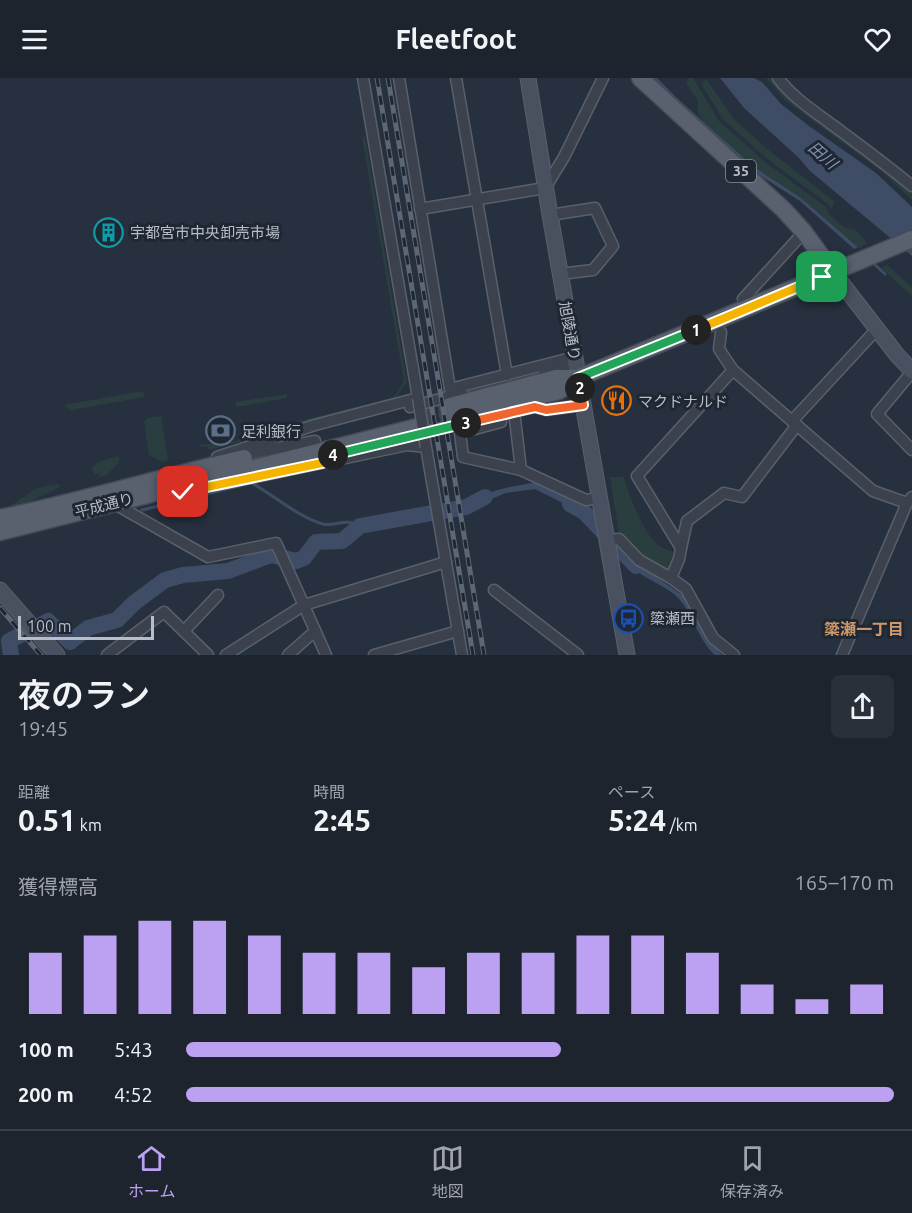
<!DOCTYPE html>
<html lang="ja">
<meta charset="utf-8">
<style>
body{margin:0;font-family:Ubuntu,"Noto Sans JP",sans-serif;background:#2a303a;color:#f1f3f6;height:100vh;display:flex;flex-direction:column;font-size:22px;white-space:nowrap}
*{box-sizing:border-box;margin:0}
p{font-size:20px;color:#a0a4aa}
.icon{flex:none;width:33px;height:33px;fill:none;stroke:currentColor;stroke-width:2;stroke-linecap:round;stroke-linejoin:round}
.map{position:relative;height:577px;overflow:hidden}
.side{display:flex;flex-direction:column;background:#1d242e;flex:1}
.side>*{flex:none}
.scale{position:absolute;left:18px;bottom:15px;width:136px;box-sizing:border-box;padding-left:6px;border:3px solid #b7bdc9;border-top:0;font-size:16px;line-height:21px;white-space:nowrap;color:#b7bdc9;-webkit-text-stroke:4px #1f2733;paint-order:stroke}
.pin{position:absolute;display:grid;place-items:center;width:51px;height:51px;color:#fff;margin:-26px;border-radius:12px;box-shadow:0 3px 9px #0006}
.km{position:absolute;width:30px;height:30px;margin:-15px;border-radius:50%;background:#222;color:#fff;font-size:16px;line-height:30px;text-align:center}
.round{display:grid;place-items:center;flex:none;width:63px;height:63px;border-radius:9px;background:#2a303a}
.headline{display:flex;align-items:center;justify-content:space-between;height:102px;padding:0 18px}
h1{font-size:33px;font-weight:600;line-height:45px}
.stats{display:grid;grid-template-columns:repeat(3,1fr);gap:9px;height:102px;padding:6px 18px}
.stats div{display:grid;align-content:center}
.stats b{font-size:30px;font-weight:600}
.stats small{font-size:16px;font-weight:400}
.stats p{font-size:16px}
.chart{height:168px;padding:12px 18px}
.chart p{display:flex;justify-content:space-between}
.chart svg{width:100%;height:108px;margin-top:6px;stroke:#bca0f2;stroke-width:6}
ul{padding:0 18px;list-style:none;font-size:20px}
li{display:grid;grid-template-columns:96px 72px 1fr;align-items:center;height:45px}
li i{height:15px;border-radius:8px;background:#bca0f2}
header{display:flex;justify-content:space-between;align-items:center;height:78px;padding:0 18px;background:#1d242e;font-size:27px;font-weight:600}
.tab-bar{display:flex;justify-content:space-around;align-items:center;height:84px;border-top:2px solid #3b414a;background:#1d242e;font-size:16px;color:#a0a4aa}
.tab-bar a{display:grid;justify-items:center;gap:3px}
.tab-bar .on{color:#bca0f2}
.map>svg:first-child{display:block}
.green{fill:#2a3e40}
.water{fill:#3e4d65}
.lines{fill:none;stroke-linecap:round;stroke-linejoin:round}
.stream{stroke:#3e4d65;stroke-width:3}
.river{stroke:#3e4d65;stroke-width:16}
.primary-tunnel{stroke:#3d4553;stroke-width:16;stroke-dasharray:16 8;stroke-linecap:butt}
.street-casing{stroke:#59606c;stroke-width:13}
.secondary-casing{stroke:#59606c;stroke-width:17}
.primary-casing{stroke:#444b57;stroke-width:19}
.street{stroke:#3b424e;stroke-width:10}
.secondary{stroke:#495161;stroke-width:15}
.primary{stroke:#59616e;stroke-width:16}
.rail-casing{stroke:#5d6675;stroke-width:5}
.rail{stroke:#1f2733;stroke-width:3;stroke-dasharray:9;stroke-linecap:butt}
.street-bridge-casing{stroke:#59606c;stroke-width:13;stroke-linecap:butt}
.street-bridge{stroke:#3b424e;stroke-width:10}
.split-1-casing{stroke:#fff;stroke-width:12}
.split-2-casing{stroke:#fff;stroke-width:12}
.split-3-casing{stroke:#fff;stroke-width:12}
.split-4-casing{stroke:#fff;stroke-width:12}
.split-5-casing{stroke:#fff;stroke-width:12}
.split-1{stroke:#f5b400;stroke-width:8}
.split-2{stroke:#22a559;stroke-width:8}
.split-3{stroke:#f0652b;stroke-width:8}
.split-4{stroke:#22a559;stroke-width:8}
.split-5{stroke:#f5b400;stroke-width:8}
.labels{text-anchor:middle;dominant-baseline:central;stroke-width:6;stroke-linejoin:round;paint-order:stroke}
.shield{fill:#1f2733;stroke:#89909c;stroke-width:1.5}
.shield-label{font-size:14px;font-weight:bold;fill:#b7bdc9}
.poi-label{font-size:15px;fill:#b7bdc9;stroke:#1f2733;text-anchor:start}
.street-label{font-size:15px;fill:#b7bdc9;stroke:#1f2733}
.water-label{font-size:16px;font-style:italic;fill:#8192ae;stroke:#1f2733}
.neighbourhood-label{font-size:16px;font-weight:bold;fill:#ce9a6d;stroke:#1f2733}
</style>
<header><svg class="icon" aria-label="menu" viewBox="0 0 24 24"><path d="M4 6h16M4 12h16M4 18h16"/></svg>Fleetfoot<svg class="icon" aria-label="heart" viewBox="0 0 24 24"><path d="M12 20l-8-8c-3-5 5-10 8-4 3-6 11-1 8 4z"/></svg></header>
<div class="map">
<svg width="912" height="577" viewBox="0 0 912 577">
<rect width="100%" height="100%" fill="#27303e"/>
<g class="green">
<path d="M689,0H693L719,43L765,84L826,129L829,136L845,150L856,152L867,165L860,170L801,120L754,89L705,45L698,35V23L686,5Z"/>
<path d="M766,0H772L778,7L901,104L912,114V122L881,93L785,22Z"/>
<path d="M707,2L733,40L766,70L835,124L831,131L828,126L767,81L722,40L702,7L703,3Z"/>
<path d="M362,59H365L407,304L395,321L314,342L293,349L292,345L394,319L404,303Z"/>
<path d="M887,187L912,209V218L881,190Z"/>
<path d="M143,313L145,319L71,332L64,327Z"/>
<path d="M287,316V320L237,329L235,327L236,324Z"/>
<path d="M161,338L168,382L162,384L149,377L144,344L147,340Z"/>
<path d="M286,346L287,351L282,353L209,372L207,368L201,369L200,367L238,363V360Z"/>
<path d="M119,378V384L107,397L98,400L101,395L94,397L92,389L100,383Z"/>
<path d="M610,399H624C627,414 645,458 658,467C662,471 670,472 675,475L667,494L641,479L619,456Z"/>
<path d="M59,406L60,409L0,438V435L37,410Z"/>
</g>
<g class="water">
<path d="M649,0H657L677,20L754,89L801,120L858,169L854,171L800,123L753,93Z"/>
<path d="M720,0H754L762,4L781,26L809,48L876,95L912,129V178L810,93L799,80L744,30Z"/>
<path d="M532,405C551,406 570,421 587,432L589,445L577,432L535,411L506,415L466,431L465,424C487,414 507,409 532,405Z"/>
<path d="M619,469L633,483L681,516L690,526L707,560L722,577H715C696,560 693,532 674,516C656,502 624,494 619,469Z"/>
</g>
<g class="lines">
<g class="stream">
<path d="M872,184L885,196"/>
<path d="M249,405H252C273,417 300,440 323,446C338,449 343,439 360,448"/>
<path d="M142,432L243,407"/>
</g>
<g class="river">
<path d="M570,426L584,434L636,488"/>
<path d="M11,577L9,563L48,543L70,564L88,550L117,542L134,525L165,502L183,497L228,493L271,477L296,483L304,480L316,464L342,463L360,448L466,429L485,419"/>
</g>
<g class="primary-tunnel">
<path d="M415,337L450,328"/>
<path d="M417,349L452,340"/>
</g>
<defs>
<g id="street">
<path d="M399,0L450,311L575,279"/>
<path d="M456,0L507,297"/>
<path d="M778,0C793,20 814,33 834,48C861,68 887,87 912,108"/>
<path d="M420,131L545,110L564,79L603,0"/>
<path d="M550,137L595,130L613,168L593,192L560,196"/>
<path d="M743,221L804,154"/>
<path d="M721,254L719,271L733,292L873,413L907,425"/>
<path d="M733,292L637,398L681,470L679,481L671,500L686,511L713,560L734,577"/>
<path d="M544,294L576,288"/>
<path d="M912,294L877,336L912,372"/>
<path d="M410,329L462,315"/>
<path d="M515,341L521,392"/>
<path d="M792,343L877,251"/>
<path d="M501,344L460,355L463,379L521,392L586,422L601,420"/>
<path d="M416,356L535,329L546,332L583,327"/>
<path d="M242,377L315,363"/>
<path d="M217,379L315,347L418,320L363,0"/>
<path d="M227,405L407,367L426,369L462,577"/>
<path d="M113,425L208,479L276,465L326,577"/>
<path d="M607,462L619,461L639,482L671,500"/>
<path d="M681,470L687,443L724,415L742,419L797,347"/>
<path d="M494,512L578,577"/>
<path d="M184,553L218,517"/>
<path d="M107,577L164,534L208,577"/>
<path d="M226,577L304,527L446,484"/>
<path d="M288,577L315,553"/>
<path d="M374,577L458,553"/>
<path d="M842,577L907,425L912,419"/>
</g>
<g id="secondary">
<path d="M528,0L550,137L627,577"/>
<path d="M833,194L897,277L912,293"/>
<path d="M0,512L57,577"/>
</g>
<g id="primary">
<path d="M640,0L784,132L804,154L833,194"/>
<path d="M450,328L556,300H578"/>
<path d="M452,340L559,313L578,300L912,161"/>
<path d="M0,440C82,423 162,399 244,380"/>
<path d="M0,454L417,349"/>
</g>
</defs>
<use href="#street" class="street-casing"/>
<use href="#secondary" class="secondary-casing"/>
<use href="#primary" class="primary-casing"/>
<use href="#street" class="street"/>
<use href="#secondary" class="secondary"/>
<use href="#primary" class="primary"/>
<defs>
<g id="rail">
<path d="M377,0L473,577"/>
<path d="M388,0L484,577"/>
<path d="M0,530L41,577"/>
</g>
</defs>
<use href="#rail" class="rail-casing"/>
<use href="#rail" class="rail"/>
<defs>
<path id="street-bridge" d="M418,320L426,369"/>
</defs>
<use href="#street-bridge" class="street-bridge-casing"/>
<use href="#street-bridge" class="street-bridge"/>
</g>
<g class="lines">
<defs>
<path id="split-1" d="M696,252L822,199"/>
<path id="split-2" d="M580,310L578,300L696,252"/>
<path id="split-3" d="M466,345L535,329L546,332L583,327L580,310"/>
<path id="split-4" d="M333,377L466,345"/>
<path id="split-5" d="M183,414L322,385L333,377"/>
</defs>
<use href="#split-1" class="split-1-casing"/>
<use href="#split-2" class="split-2-casing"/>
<use href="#split-3" class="split-3-casing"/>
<use href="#split-4" class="split-4-casing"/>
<use href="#split-5" class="split-5-casing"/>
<use href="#split-1" class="split-1"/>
<use href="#split-2" class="split-2"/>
<use href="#split-3" class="split-3"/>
<use href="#split-4" class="split-4"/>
<use href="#split-5" class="split-5"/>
</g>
<defs>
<symbol id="building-ring" viewBox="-11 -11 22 22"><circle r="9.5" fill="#1f2733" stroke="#0f9aa8" stroke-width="1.5"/><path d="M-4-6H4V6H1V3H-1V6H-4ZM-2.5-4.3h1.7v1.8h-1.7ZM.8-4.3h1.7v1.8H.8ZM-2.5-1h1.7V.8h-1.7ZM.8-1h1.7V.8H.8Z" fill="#0f9aa8"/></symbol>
<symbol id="restaurant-ring" viewBox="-11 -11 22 22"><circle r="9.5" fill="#1f2733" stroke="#e8710a" stroke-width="1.5"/><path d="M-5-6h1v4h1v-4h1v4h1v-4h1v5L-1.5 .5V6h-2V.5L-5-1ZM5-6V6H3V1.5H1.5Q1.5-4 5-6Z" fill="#e8710a"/></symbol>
<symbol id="bank-ring" viewBox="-11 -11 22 22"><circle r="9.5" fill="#1f2733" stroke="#5c6f8a" stroke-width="1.5"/><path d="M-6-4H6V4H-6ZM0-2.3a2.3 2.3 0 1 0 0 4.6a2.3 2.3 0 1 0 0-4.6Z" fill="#5c6f8a"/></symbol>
<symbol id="bus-ring" viewBox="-11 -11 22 22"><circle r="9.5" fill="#1f2733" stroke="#1a4fb4" stroke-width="1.5"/><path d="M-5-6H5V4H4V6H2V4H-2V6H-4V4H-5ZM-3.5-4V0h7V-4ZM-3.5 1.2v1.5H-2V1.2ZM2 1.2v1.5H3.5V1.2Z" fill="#1a4fb4"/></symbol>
</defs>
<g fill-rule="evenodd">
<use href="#building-ring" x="92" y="138" width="33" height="33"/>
<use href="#restaurant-ring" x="600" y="306" width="33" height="33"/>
<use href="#bank-ring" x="204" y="336" width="33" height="33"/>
<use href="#bus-ring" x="612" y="524" width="33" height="33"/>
</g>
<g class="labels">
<rect class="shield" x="726" y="82" width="30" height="22" rx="4.5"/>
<g class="shield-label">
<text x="741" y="93">35</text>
</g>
<g class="poi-label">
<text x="130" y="154">宇都宮市中央卸売市場</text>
<text x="638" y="323">マクドナルド</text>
<text x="241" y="353">足利銀行</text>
<text x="650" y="540">簗瀬西</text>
</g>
<g class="street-label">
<text transform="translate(570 253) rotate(80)">旭陵通り</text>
<text transform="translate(104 427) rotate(-14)">平成通り</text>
</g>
<g class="water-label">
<text transform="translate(823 77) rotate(41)">田川</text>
</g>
<g class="neighbourhood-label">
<text x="864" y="551">簗瀬一丁目</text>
</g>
</g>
</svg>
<div class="scale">100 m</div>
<div class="pin" style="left:822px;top:199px;background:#1e9e55"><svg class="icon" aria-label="arrive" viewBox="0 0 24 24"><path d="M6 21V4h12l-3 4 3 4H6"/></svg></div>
<div class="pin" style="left:183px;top:414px;background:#d93025"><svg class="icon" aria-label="check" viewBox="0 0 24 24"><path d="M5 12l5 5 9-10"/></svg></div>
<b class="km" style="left:696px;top:252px">1</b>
<b class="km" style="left:580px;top:310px">2</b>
<b class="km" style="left:466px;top:345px">3</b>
<b class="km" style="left:333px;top:377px">4</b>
</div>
<section class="side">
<div class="headline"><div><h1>夜のラン</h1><p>19:45</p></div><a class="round"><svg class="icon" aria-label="share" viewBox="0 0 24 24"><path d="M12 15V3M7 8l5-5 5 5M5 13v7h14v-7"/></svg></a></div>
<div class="stats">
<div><p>距離</p><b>0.51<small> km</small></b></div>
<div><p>時間</p><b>2:45</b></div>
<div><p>ペース</p><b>5:24<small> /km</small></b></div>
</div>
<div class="chart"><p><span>獲得標高</span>165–170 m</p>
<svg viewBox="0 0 160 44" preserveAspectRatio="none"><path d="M5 44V19M15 44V12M25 44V6M35 44V6M45 44V12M55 44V19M65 44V19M75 44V25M85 44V19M95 44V19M105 44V12M115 44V12M125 44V19M135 44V32M145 44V38M155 44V32"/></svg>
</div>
<ul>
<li><b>100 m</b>5:43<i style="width:53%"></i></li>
<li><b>200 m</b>4:52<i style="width:100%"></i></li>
</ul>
</section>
<nav class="tab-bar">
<a class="on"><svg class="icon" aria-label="home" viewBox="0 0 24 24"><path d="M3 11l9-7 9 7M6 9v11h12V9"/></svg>ホーム</a>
<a><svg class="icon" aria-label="map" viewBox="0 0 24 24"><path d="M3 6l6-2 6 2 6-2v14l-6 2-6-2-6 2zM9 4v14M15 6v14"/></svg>地図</a>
<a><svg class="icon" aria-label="saved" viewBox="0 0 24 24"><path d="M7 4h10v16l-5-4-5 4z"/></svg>保存済み</a>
</nav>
